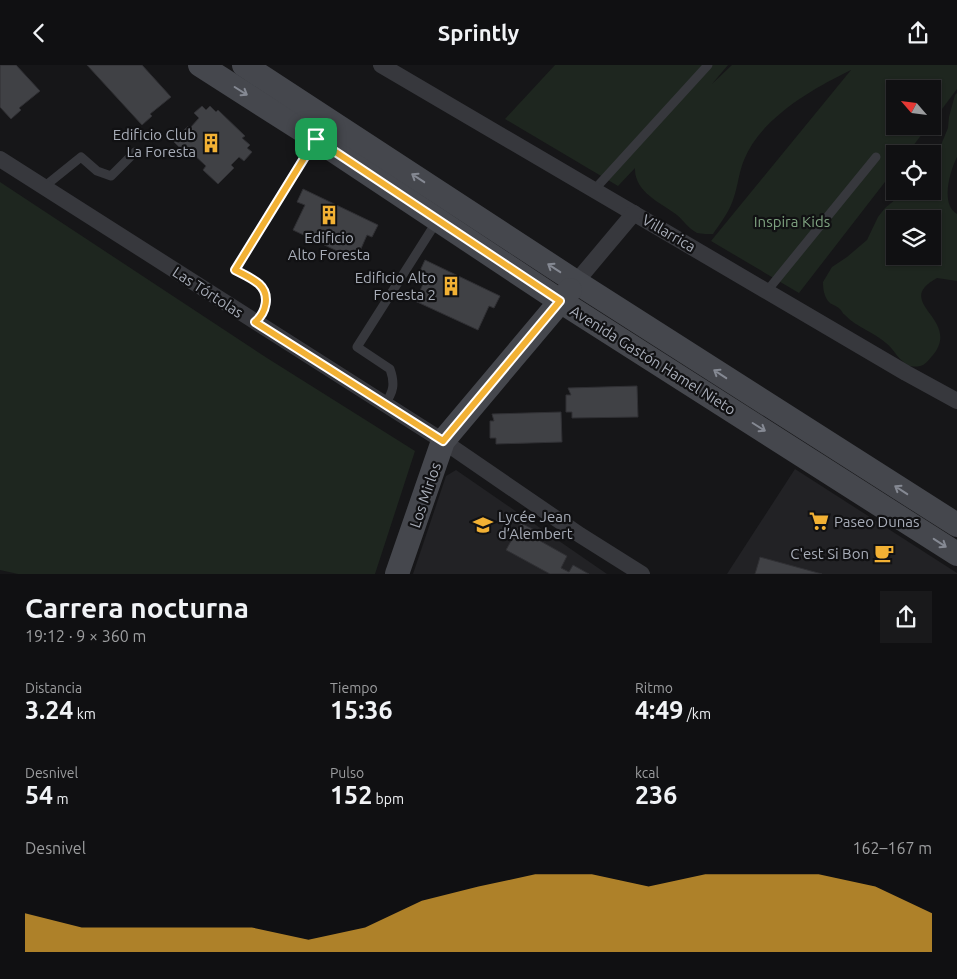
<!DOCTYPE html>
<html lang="es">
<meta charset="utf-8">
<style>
body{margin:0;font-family:Ubuntu,sans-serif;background:#19191b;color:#f1f3f6;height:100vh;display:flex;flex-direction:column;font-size:19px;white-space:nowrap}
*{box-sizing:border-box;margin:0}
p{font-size:16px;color:#9c9d9f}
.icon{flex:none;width:28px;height:28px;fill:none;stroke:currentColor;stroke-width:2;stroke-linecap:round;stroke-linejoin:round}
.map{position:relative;height:509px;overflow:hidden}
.drawer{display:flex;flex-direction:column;background:#101012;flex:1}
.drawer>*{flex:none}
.needle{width:32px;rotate:298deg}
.fabs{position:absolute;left:886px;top:15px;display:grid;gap:10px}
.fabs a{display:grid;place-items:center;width:55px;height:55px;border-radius:0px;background:#101012;box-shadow:0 1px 4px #0004,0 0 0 1px #303032;font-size:25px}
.pin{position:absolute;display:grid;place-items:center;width:42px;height:42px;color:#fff;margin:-21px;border-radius:10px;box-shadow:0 2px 8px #0006}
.round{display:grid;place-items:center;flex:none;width:52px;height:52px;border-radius:0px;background:#19191b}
.summary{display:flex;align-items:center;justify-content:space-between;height:85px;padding:0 25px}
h1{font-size:28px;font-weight:700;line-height:38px}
.metrics{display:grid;grid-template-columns:repeat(3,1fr);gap:8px;height:85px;padding:5px 25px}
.metrics div{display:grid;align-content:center}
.metrics b{font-size:25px;font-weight:700}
.metrics small{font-size:14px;font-weight:400}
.metrics p{font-size:14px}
.chart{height:140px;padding:10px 25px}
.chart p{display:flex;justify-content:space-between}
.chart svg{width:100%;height:90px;margin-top:5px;fill:#f2b134;opacity:.7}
header{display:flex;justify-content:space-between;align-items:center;height:65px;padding:0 25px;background:#101012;font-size:22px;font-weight:700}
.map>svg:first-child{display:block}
.built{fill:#222225}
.green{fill:#1e261f;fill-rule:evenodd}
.building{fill:#404145;stroke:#303034}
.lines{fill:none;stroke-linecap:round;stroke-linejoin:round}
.lane{stroke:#37383d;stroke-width:9}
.street{stroke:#37383d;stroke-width:16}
.secondary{stroke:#45474d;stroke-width:24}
.oneway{stroke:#858993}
.route-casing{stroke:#fff;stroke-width:10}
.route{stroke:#f2b134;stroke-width:6}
.labels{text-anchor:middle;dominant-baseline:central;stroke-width:4.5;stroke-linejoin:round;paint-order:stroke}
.poi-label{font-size:15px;fill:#a8adb8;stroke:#111113;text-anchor:end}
.park-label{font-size:15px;fill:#7fa381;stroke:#111113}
.street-label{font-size:15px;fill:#a8adb8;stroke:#111113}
</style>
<header><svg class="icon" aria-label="back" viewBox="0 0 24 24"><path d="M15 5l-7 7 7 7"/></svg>Sprintly<svg class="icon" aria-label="share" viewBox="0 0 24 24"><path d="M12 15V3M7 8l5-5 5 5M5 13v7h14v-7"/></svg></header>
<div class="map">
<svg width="957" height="509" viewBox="0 0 957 509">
<rect width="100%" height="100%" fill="#161618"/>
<g class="built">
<path d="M795,404L957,508V509H727Z"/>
<path d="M456,405L607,509H413L446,411Z"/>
</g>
<g class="green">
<path d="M555,0H728L712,19L732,0H957V24L933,56L932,24H895V61H928L907,89H895V104L799,228L711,176L851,5C812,24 761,53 744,95C739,107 738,120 734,132C730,146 721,157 713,169C708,169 702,169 697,168C688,163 684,156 677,150C661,138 634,127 635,103L618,121L505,54Z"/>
<path d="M957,28V92C950,106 940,139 957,149V216L937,213C893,237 957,252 936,286C932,291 928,297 923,300C918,302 912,302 908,300C898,295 894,284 886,278C874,267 856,262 845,250C843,249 842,246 840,244C836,240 831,240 828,236C824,230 823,224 823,217L832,202L847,192L867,175L878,152L885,143L906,126H932L933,99L948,63L949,52L955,30ZM895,154H932V191H895Z"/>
<path d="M0,117L267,293L415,386L375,509H18L0,505Z"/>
</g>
<g class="building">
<path d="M0,0H16L40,26L19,43L21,45L11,54L0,42Z"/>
<path d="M87,0H142L171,32L150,49L152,51L142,60Z"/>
<path d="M202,41L206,45L210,41L216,47L218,45L245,71L242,73L250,80L247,83L252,87L244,96L239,92L231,100L234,103L218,119L203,105L206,101L189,85L186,89L173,76L188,61L190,63L199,53L194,48Z"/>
<path d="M303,124L378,160L372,172L367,170L356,195L293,165L305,140L297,137Z"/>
<path d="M425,195L500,231L494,243L489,241L478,265L415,236L427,211L419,208Z"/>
<path d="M637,321L638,352L572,353V347H566V330H571L568,323Z"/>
<path d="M561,347L562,377L496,379V373H490V356H494L492,349Z"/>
<path d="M521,458L538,467L535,473L567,491L561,503L569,507L573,500L589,509H550L506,485Z"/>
<path d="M760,492L822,509H755Z"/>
</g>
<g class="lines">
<g class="lane">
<path d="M45,121L81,92L97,106L111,111L135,87"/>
<path d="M594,125L708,0"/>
<path d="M767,226L876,92"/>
<path d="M255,257C265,248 271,232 260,220C254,214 243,209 235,205L316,74"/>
<path d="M384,339C394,328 395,318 390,304L357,282L437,156"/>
</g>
<g class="street">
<path d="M381,0L906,308L957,336"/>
<path d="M0,94L443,376L580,470L642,509"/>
<path d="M576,217L634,148"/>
</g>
<g class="secondary">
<path d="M200,0L316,74L560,236L957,489"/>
<path d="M244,0L576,217L957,460"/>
<path d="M397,509L443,376L570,225"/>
</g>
</g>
<defs><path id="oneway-shaft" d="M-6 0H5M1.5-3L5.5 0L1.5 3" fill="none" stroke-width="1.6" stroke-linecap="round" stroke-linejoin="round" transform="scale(1.25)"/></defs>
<g class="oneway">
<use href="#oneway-shaft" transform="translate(241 26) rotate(32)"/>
<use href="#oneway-shaft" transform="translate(418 113) rotate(-147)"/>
<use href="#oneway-shaft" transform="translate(554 203) rotate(-147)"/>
<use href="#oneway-shaft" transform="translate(720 309) rotate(-147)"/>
<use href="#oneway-shaft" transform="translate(759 362) rotate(32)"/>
<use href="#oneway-shaft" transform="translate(901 425) rotate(-147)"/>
<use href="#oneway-shaft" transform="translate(940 478) rotate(33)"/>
</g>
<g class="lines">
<defs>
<path id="route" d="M316,74L560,236L443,376L255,257C266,248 271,230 259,219C252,213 243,209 235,205Z"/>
</defs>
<use href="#route" class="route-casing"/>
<use href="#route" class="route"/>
</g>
<defs>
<symbol id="building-bare" viewBox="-9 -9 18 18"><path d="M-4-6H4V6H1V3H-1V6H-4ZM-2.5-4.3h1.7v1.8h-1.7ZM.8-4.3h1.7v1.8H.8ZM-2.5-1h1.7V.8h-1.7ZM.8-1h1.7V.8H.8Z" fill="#f2b134" stroke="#111113" stroke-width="2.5" paint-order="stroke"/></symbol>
<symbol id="supermarket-bare" viewBox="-9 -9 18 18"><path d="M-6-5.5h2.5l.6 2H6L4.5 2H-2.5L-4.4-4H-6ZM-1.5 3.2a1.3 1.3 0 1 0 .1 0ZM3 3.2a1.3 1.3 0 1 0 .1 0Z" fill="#f2b134" stroke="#111113" stroke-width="2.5" paint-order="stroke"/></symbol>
<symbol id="school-bare" viewBox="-9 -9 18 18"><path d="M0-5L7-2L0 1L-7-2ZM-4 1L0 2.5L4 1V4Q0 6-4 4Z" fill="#f2b134" stroke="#111113" stroke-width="2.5" paint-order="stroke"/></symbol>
<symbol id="cafe-bare" viewBox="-9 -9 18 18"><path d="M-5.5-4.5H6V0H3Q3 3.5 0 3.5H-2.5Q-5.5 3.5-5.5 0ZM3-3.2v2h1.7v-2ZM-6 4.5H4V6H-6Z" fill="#f2b134" stroke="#111113" stroke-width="2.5" paint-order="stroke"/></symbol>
</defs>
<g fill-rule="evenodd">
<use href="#building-bare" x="197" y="64" width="28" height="28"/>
<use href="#building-bare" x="315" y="136" width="28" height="28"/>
<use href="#building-bare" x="437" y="207" width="28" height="28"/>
<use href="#supermarket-bare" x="805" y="442" width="28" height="28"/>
<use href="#school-bare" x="469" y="446" width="28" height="28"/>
<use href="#cafe-bare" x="870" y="474" width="28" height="28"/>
</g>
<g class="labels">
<g class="poi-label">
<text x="196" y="69">Edificio Club<tspan x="196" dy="17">La Foresta</tspan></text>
<text x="329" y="172" text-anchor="middle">Edificio<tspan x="329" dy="17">Alto Foresta</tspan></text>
<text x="436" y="212">Edificio Alto<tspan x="436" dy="17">Foresta 2</tspan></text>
<text x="498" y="451" text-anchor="start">Lycée Jean<tspan x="498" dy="17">d’Alembert</tspan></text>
<text x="834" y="456" text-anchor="start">Paseo Dunas</text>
<text x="869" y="488">C'est Si Bon</text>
</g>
<g class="park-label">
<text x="792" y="156">Inspira Kids</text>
</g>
<g class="street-label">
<text transform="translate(669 168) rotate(30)">Villarrica</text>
<text transform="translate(208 227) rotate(33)">Las Tórtolas</text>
<text transform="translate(653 295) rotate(32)">Avenida Gastón Hamel Nieto</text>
<text transform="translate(425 430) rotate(-71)">Los Mirlos</text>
</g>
</g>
</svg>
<div class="fabs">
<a><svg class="needle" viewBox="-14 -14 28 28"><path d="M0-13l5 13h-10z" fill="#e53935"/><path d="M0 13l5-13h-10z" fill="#9c9d9f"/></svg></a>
<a><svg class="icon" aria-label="locate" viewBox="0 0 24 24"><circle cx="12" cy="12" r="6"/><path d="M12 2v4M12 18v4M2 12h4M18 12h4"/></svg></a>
<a><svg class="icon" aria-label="layers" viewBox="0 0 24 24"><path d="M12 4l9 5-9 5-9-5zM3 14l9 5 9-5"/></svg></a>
</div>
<div class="pin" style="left:316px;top:74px;background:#1e9e55"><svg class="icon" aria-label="arrive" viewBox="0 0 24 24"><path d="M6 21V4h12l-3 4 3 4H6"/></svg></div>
</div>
<section class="drawer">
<div class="summary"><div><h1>Carrera nocturna</h1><p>19:12 · 9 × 360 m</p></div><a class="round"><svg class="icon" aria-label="share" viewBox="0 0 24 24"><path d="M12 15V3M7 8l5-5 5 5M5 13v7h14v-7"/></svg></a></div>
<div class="metrics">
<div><p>Distancia</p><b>3.24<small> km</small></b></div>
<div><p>Tiempo</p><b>15:36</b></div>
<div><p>Ritmo</p><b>4:49<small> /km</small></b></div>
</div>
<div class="metrics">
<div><p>Desnivel</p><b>54<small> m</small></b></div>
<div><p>Pulso</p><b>152<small> bpm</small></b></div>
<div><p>kcal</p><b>236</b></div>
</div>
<div class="chart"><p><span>Desnivel</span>162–167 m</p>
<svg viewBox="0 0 160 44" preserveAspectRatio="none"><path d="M0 44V25L10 32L20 32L30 32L40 32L50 38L60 32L70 19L80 12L90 6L100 6L110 12L120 6L130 6L140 6L150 12L160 25V44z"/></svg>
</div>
</section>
